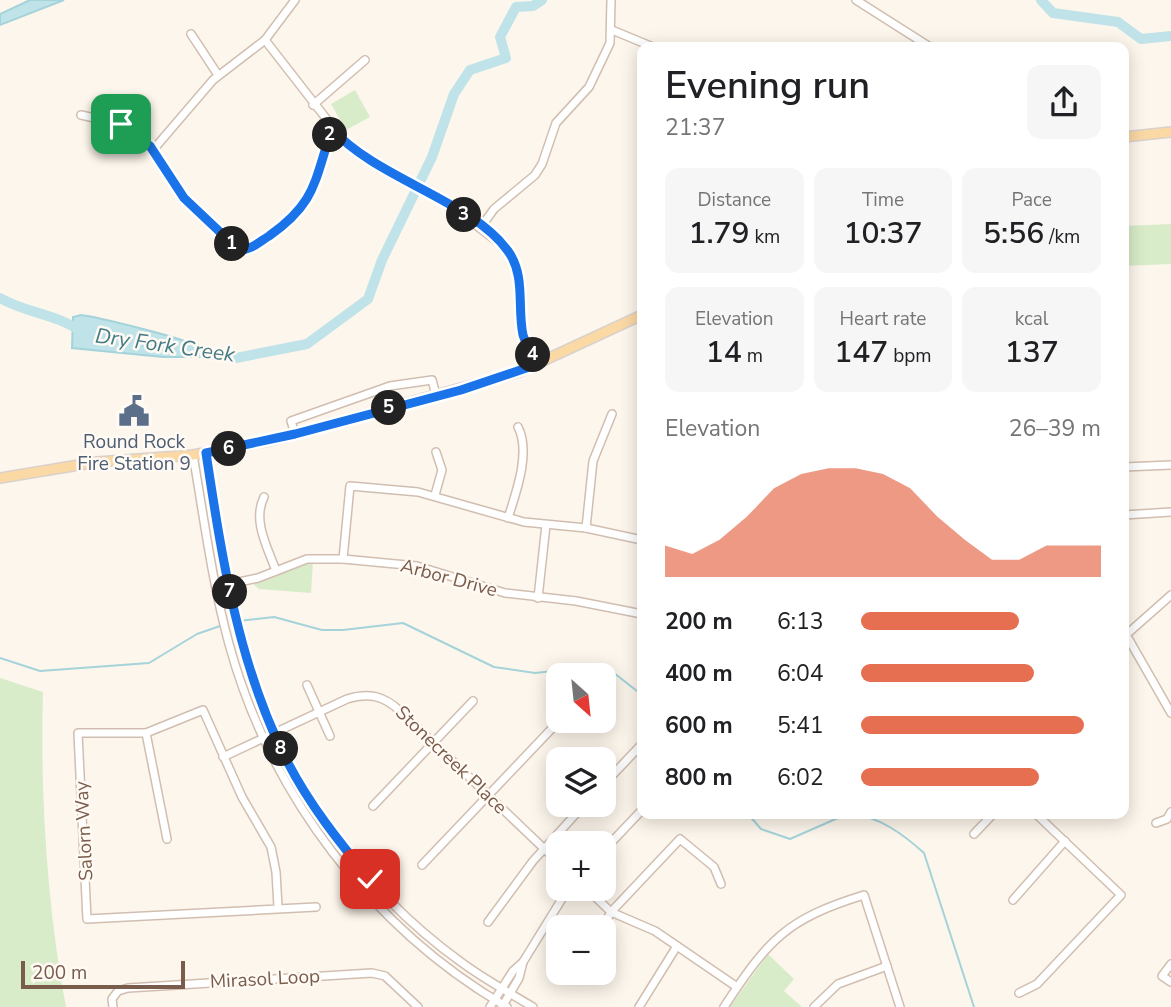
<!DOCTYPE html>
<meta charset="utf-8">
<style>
body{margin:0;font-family:"Nunito Sans",sans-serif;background:#f6f6f6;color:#202124;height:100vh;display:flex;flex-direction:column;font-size:26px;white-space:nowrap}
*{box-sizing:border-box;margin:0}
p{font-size:23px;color:#757577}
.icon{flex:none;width:38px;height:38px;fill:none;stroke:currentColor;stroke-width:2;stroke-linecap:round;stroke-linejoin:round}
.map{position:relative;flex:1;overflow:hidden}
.details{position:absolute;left:637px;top:42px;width:492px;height:777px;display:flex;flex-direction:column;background:#fff;border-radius:14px;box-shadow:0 4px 18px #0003}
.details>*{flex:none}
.needle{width:46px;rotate:153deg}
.controls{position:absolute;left:546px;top:663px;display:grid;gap:14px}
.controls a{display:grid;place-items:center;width:70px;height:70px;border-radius:14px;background:#fff;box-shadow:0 4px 18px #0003;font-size:35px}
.scale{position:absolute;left:21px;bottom:18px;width:164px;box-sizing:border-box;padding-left:7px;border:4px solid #7a5c4d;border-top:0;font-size:19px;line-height:24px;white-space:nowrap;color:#7a5c4d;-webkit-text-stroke:5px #fffaf3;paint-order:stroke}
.pin{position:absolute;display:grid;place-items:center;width:60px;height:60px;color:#fff;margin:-30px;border-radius:14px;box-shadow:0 4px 10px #0006}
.km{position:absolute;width:35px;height:35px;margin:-18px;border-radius:50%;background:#222;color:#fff;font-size:19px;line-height:35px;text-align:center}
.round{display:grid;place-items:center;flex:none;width:74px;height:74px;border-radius:14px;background:#f6f6f6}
.head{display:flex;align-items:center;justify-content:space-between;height:119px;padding:0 28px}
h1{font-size:38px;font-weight:600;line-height:52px}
.metrics{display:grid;grid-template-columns:repeat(3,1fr);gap:10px;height:119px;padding:7px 28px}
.metrics div{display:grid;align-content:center;border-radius:14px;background:#f6f6f6;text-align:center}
.metrics b{font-size:30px;font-weight:600}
.metrics small{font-size:19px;font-weight:400}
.metrics p{font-size:19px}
.chart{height:196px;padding:14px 28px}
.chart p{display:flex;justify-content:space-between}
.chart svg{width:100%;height:126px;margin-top:7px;fill:#e76f51;opacity:.7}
ul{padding:0 28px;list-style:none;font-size:23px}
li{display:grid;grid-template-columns:112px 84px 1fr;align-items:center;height:52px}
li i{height:18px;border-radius:9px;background:#e76f51}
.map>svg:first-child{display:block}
.green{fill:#d8ecc9}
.water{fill:#bfe3e8;stroke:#a5d3da;stroke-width:2}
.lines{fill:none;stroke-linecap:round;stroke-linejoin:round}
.stream{stroke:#a5d3da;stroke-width:2}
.river{stroke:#bfe3e8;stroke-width:10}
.minor-casing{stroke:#d1beb0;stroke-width:10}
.major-casing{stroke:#dad1cd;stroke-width:12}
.minor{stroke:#fff;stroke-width:7}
.major{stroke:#fbd9a5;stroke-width:9}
.route-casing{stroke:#fff;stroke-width:14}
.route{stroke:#1a73e8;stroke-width:9}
.labels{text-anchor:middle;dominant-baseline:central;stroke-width:5;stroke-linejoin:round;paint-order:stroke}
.service-label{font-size:19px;fill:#4e5e75;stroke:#fffaf3}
.street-label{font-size:19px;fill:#7a5c4d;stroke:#fffaf3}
.water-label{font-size:21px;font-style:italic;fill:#437c86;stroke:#fffaf3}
</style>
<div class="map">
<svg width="1171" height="1007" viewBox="0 0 1171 1007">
<rect width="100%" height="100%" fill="#fdf6ec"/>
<g class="green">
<path d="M355,90L370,117L346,130L331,104Z"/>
<path d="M1171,224V264L1124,266V226Z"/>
<path d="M313,561L311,593L259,589L252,583Z"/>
<path d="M0,678L43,692C40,793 47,908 66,1007H0Z"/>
<path d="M768,954L794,979L784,991L802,1007H730Z"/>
</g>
<g class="water">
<path d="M30,0H64L0,25V14Z"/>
<path d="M81,315C97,317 189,339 198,347C200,349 203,355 204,357H163L72,348L73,317Z"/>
</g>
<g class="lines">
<g class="stream">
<path d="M239,621L274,617L322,630H343L403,623L494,667L535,673L591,667L614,673L642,695"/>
<path d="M0,658L40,671L149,663L197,634L223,625"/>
<path d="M748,814L761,829L790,839L847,814"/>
<path d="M851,814C879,816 904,835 924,853L974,1007"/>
</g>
<g class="river">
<path d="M1041,0L1053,13L1118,22L1141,39L1171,36"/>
<path d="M0,298C26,313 57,314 82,332"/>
<path d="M189,351L236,358L307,344L368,299L382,260L432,157L454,94L470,70L506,58L500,37L516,7L533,6L542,0"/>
</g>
<defs>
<g id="minor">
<path d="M856,0L930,47"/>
<path d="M612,30L653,47"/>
<path d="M191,34L218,75"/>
<path d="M265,40L346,144L450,205L507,249L519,277L523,334L538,364"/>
<path d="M313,105L365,60"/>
<path d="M81,115C158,131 141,146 185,199C200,216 219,231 235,248L244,250C254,248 263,240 271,234C317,202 315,177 332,129"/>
<path d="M153,150L213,80L265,40L295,0"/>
<path d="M481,227L494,209L535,175L542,164L556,123L589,87L610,43L611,0"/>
<path d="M295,434L291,421L390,386L432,380L436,395"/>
<path d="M206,453C217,522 225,594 246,661C285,780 358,888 461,962C484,979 508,992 533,1007"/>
<path d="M193,455C204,518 212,582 229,644C270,794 372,929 507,1007"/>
<path d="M1124,467L1171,465"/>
<path d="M435,495L442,470L436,452"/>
<path d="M264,497C252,521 268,548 276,571"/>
<path d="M1124,515L1171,512"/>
<path d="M508,518C516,493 531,452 518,427"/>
<path d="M586,528L593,461L612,414"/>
<path d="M343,559L350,486L418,492L524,522L586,528L642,540"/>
<path d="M225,585L258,578L307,559H343L417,566L505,593L576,601L642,614"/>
<path d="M538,598L546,525"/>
<path d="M1124,631L1171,713"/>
<path d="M1127,634L1171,595"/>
<path d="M307,685L330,736"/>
<path d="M146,733L167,839"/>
<path d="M223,757L347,699C369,692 384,696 400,711L558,862"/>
<path d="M604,784L642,744"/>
<path d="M373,806L473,701"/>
<path d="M1156,823L1167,819L1171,812"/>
<path d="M974,834L993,814"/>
<path d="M604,850L642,810"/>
<path d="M422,865L559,721"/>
<path d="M587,889L611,912L655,931L737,987"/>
<path d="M1013,900L1065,841"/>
<path d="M278,907L276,872L271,847L242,797L203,710L146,733H78L87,919L316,907"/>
<path d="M488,922L533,861L584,805"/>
<path d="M602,928L611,912L680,839L714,867L721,884"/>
<path d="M1171,964L1162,976L1171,982"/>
<path d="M1019,993L1037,984L1121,895L1036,814"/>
<path d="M113,1007L112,999L118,991L128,988L372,973L385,976L418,1007"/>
<path d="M490,1007L513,971L523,962L568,889"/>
<path d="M502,1007L519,978L523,962"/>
<path d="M639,1007L677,946"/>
<path d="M724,1007C768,940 786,919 864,895L900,1007"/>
<path d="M814,1007L838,984L887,966"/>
</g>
<g id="major">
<path d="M1124,137L1171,132"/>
<path d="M0,478L97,462L193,455L269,441L519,372L642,315"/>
</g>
</defs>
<use href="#minor" class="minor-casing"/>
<use href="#major" class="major-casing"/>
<use href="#minor" class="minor"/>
<use href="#major" class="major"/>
</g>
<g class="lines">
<defs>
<path id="route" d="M121,124L150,146L184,198L239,250C251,250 259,242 269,236C317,202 314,181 332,129C377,179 471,200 508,251C526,276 517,307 523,335C526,345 533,355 538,364L461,390L295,434L206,453C222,558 238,665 287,761C309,804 339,842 370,879"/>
</defs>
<use href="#route" class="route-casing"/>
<use href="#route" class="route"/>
</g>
<defs>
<symbol id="civic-bare" viewBox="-9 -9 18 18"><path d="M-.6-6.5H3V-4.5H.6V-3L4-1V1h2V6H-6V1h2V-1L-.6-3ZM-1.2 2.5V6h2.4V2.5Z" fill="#5c6f8a" stroke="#fffaf3" stroke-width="2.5" paint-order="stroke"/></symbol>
</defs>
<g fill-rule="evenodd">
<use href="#civic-bare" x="112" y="389" width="44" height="44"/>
</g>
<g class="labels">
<g class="service-label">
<text x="134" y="442">Round Rock<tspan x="134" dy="22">Fire Station 9</tspan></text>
</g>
<g class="street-label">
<text transform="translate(449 578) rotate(15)">Arbor Drive</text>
<text transform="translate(451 760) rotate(44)">Stonecreek Place</text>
<text transform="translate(84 831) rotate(-93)">Salorn Way</text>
<text transform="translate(265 979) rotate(-3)">Mirasol Loop</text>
</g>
<g class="water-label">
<text transform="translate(165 345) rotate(8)">Dry Fork Creek</text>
</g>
</g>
</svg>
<div class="controls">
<a><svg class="needle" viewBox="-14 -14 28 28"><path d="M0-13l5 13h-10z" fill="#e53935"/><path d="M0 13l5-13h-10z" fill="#757577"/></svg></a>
<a><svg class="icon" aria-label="layers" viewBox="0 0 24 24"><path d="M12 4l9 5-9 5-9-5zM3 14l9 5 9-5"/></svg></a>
<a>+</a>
<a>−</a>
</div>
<div class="scale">200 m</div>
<div class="pin" style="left:121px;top:124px;background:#1e9e55"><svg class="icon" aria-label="arrive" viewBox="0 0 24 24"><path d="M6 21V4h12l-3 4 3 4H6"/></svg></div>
<div class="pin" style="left:370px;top:879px;background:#d93025"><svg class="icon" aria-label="check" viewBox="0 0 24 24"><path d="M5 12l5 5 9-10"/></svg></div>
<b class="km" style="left:232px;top:244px">1</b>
<b class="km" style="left:330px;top:135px">2</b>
<b class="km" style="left:464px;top:215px">3</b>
<b class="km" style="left:533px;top:355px">4</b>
<b class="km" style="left:389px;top:408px">5</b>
<b class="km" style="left:229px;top:449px">6</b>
<b class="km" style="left:230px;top:592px">7</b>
<b class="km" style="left:281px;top:749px">8</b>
<section class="details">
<div class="head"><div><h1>Evening run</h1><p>21:37</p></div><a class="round"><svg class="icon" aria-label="share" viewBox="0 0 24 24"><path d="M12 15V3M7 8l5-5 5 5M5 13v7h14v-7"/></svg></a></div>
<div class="metrics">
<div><p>Distance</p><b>1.79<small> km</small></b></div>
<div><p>Time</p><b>10:37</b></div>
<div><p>Pace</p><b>5:56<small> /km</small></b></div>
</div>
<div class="metrics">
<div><p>Elevation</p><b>14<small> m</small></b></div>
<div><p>Heart rate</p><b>147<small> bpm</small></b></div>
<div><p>kcal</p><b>137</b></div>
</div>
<div class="chart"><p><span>Elevation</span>26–39 m</p>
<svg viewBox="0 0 160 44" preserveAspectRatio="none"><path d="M0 44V33L10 36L20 31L30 23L40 13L50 8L60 6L70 6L80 8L90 13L100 23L110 31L120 38L130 38L140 33L150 33L160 33V44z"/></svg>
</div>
<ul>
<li><b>200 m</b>6:13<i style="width:66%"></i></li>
<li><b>400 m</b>6:04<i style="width:72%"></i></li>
<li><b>600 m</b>5:41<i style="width:93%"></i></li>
<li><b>800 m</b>6:02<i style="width:74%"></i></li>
</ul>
</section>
</div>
